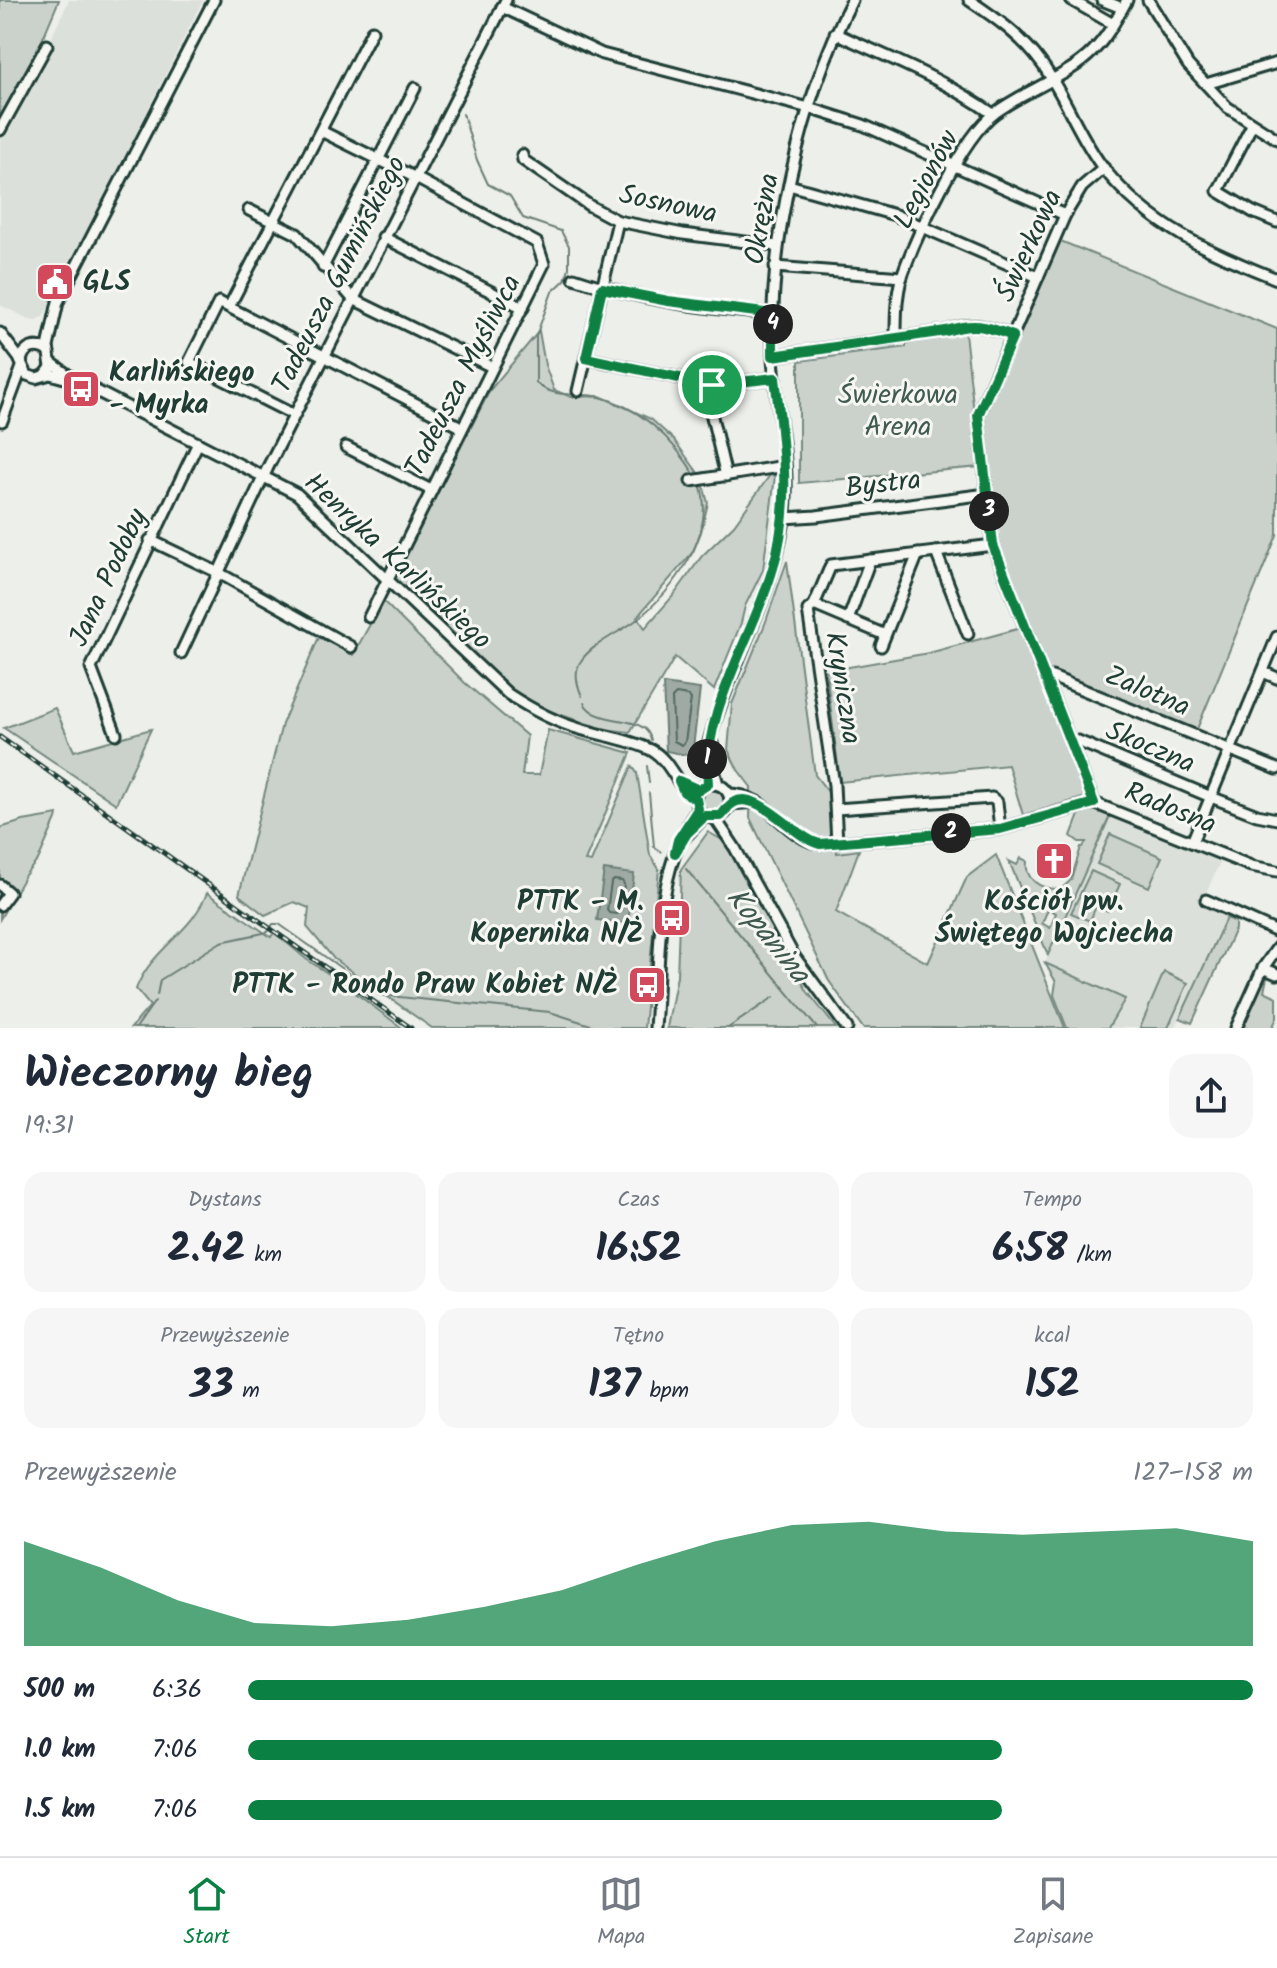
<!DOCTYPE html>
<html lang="pl">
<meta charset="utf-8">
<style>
body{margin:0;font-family:Kalam,sans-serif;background:#f6f6f7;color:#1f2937;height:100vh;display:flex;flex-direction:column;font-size:30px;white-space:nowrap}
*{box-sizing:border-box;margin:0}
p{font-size:26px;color:#747a83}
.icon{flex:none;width:44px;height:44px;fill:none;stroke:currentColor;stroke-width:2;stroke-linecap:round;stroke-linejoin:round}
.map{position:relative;height:1028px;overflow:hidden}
.drawer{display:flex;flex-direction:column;background:#fff;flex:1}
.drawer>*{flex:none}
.pin{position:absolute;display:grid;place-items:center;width:68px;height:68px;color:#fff;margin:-34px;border:4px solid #fff;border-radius:50%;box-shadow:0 2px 8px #0007}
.km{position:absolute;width:40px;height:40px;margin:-20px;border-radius:50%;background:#222;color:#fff;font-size:22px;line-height:40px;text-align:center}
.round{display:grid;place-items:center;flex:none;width:84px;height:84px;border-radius:24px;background:#f6f6f7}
.head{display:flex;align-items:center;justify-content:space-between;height:136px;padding:0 24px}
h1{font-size:44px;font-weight:700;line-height:60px}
.stats{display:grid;grid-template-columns:repeat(3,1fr);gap:12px;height:136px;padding:8px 24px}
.stats div{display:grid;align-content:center;border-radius:20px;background:#f6f6f7;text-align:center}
.stats b{font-size:40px;font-weight:700}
.stats small{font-size:22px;font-weight:400}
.stats p{font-size:22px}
.chart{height:224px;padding:16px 24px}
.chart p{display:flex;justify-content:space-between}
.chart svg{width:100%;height:144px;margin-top:8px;fill:#0b8043;opacity:.7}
ul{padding:0 24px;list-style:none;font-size:26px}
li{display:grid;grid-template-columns:128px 96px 1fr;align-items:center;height:60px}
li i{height:20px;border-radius:10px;background:#0b8043}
.menu{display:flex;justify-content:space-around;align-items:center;height:112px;border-top:2px solid #e0e1e3;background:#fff;font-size:22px;color:#747a83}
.menu a{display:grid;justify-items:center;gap:4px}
.menu .active{color:#0b8043}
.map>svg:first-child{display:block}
.built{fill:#dce0db}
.green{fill:#cbd2cc;stroke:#758880;stroke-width:2}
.water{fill:#9faaa4;stroke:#6c7e77;stroke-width:2}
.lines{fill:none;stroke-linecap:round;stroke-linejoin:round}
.shore{stroke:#526961;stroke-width:2}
.stream{stroke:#6c7e77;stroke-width:2}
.minor-casing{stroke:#1f3d34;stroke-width:15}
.minor{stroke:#f6f6f2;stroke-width:9}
.rail-casing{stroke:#1f3d34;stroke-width:5}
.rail{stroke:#f6f6f2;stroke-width:2;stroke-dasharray:6;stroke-linecap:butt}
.route-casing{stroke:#fff;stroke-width:16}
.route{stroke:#0b8043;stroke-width:10}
.labels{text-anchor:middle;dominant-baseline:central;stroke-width:6;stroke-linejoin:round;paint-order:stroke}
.street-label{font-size:28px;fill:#1f3d34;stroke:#f6f6f2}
.poi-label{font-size:28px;font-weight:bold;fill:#1f3d34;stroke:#f6f6f2;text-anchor:start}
.park-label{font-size:28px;fill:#415b52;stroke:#f6f6f2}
.water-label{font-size:30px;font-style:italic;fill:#3f5850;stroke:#f6f6f2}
</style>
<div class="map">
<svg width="1277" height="1028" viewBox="0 0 1277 1028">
<rect width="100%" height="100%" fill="#edefea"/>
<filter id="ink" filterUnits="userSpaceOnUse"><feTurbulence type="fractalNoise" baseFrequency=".0125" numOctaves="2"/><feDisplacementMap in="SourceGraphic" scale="16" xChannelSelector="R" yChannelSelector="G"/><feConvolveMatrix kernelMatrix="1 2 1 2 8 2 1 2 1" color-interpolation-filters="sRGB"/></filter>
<g filter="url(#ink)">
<g class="built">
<path d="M69,0H203L54,297L43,317L33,321L0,305V138L22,101Z"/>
<path d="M1109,817L1220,862L1202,902L1228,914L1175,1028H1108L1124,998L1045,963Z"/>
</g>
<g class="green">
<path d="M0,0H59L32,64L0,117Z"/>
<path d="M1058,240L1277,329V535L1195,734L1046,672L996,542L980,416Z"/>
<path d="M539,331L545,365L554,390L571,397L600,396L651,419L674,440L701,477L708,503L701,532L693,552L637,617L645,628L674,595L702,556L734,525L770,475L775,476L763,570L745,606L741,623L714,690L675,657L630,732L603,729L526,703L394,578L490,390Z"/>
<path d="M965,333L980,467L799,483V361L906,347V342Z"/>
<path d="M787,561L815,775L832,797L837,853L859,850L836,912L928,963L967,877L996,855L1065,1028H863L829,981L750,818L751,787L738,770L728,750L732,704L765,624Z"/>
<path d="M383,601L465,683L527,736L522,775H539L548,730L631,753L585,861L591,862L632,766L637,773L650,855L659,869L644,1028H432L334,959L307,927L309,908L294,902L265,915L239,895L282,724L319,637L353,655Z"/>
<path d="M1021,628L1087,789L1086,797L1023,815L1008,765L840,782L826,671L929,653Z"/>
<path d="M55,708L74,751L151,729L116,804L4,728Z"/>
<circle cx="713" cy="801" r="11"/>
<path d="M1086,811H1097L1110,816L1048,955L1009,861L1017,865L1021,858L1027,861C1024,879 1040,889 1057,889L1042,923L1050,928L1056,913L1052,911L1061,889L1071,880L1081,847H1083L1086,842H1079L1071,836L1079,815Z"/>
<path d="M58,815L38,860L25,875L0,919V910L12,889L0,881V828L23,821Z"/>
<path d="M708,832L724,841L807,991L836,1028H667L677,976L681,869Z"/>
<path d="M1110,834L1162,857L1149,887L1097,864Z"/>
<path d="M1091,871L1120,884L1108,911L1096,906L1090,921L1071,913Z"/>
<path d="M207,893L271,937L274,932L306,959L338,980L402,1028H131L150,1006L136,989C152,948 191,934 207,893Z"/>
<path d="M1226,918L1235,922V929L1192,1023L1180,1018Z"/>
<path d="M1045,963L1125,999L1108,1028H1067L1054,995L1056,982Z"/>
<path d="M1164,972L1188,983L1168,1028H1140Z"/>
<path d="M1263,976L1267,978L1264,991L1277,997V1018L1272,1028H1243Z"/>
</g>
<g class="water">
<path d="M663,684L700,689L692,756L666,751Z"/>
<path d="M604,870L634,874L628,924L597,920Z"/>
</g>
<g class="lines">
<g class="shore">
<path d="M676,694L688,696L691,699L685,742L682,745L674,741L672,698Z"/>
<path d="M614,880L622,881L624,884L621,911L617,914L609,913L607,910L611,883Z"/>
</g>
<g class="stream">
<path d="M463,114L477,160L488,184L510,196L523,218L561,231L569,246V268L565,280L552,292L536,336V383C552,398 575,393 595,396C639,405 674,440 696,477"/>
<path d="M582,696C577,685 573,672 581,661C591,645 620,632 635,621C673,591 717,535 700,484"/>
<path d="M584,703C598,728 646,712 651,740"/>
<path d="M647,766L649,783"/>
<path d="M649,793L654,847L661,852"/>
<path d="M686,869L817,1028"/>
<path d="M157,995L160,980L221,942L268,932L273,924H279L379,995L550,1012L600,1028"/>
<path d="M136,1028L155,1001"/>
<path d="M728,1028L774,997"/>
</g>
<defs>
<g id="minor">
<path d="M969,0C996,18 1023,37 1042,64C1066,97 1079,137 1104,169C1152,228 1209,252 1277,279"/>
<path d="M1071,0L1113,24"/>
<path d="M1102,0L1122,8"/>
<path d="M1148,0L1188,65L1227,107L1277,139"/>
<path d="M502,7L602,54L809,108L863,125L1065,215"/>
<path d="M835,33C893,60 940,77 993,114"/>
<path d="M1206,84L1277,63"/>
<path d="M1252,125L1218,191L1253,212L1277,222"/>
<path d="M0,130L47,45"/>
<path d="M321,131L414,177L537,243L544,264L369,617"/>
<path d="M522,155L523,160L590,206L618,221L683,234L777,246"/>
<path d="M789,185L895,215L1038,277"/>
<path d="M249,210L297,234L353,299L492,367"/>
<path d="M383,237L523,308"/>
<path d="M323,267L415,88"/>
<path d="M775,267L902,277"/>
<path d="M574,278C638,300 706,309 773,314"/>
<path d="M229,307L372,31"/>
<path d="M0,333L19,358L27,375L36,378L50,374L68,379"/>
<path d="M896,337C896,317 896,296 902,276C916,236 962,137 995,113C1025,90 1067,78 1093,51C1108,36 1117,18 1127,0"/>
<path d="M773,356L946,331C975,321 985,326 1013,336"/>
<path d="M586,358L712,385L775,378"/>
<path d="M21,362C23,347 37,343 49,352"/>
<path d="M52,363L75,380L297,494L508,694C531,709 554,722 580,729C604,736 629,739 651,750C672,761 676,788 696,799"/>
<path d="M46,374L51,367L48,347L58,302L214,0"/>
<path d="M704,383L726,476"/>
<path d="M578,391L618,221"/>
<path d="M294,415L189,362L219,302L461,427"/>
<path d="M2,421L22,367"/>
<path d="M346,447L431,490"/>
<path d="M691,481L785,466"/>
<path d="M784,518L816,516L987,494"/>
<path d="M150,540L219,573L351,647"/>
<path d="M936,552L968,634"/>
<path d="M814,605L885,635"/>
<path d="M848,620L870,560"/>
<path d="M881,646L918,554"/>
<path d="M181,653L268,467L506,0"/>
<path d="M1263,672L1277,678"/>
<path d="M1045,678L1052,677L1277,769"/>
<path d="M116,734L91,668L198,443"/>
<path d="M712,743L714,770L718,784"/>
<path d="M1071,744L1078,741L1211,797L1257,815L1277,819"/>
<circle cx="713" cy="801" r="17"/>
<path d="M708,784L706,753L712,731C733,660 773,595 784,520C792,466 776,411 773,357C768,243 800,102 852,0"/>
<path d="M729,794C769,794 783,837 820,844L1000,829L1094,803L1251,866L1277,871"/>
<path d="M1094,803L993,545L978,415L1065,215L1082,187L1104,168"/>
<path d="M730,804L758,802"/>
<path d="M836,809L992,798L997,802L1000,829"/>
<path d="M715,818L735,848L794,956L847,1028"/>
<path d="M685,837L705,816"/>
<path d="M1192,842L1277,637"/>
<path d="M837,843L834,785L808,610L814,605L831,565L993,545"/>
<path d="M0,885L9,893L0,905"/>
<path d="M1206,900L1277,932"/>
<path d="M1263,968L1277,974"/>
<path d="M655,1028C661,956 653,870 698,809"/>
<path d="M1236,1028L1263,968L1277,948"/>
</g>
</defs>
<use href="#minor" class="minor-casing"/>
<use href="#minor" class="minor"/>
<defs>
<path id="rail" d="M0,737L411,1028"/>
</defs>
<use href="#rail" class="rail-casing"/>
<use href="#rail" class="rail"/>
</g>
</g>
<g class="lines" filter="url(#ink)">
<defs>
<path id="route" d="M602,288L668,301L773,314V356L946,331C975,322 985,326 1013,336L978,415L993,545L1094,803L1000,829L820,844C794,839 754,782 729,806C726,809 724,813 721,816H705L687,833L675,853L678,840L698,809L696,799L684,792L679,781L699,790L708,784C702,710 753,638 773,568C792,504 783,443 775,378L712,385L586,358Z"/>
</defs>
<use href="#route" class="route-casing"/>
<use href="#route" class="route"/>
</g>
<defs>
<symbol id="civic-square" viewBox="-11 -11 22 22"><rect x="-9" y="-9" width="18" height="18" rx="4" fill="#d1495b" stroke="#f6f6f2"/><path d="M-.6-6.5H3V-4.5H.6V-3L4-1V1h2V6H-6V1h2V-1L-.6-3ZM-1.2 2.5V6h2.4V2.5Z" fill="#fff"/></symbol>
<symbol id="bus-square" viewBox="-11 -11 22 22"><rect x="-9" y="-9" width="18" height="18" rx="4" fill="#d1495b" stroke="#f6f6f2"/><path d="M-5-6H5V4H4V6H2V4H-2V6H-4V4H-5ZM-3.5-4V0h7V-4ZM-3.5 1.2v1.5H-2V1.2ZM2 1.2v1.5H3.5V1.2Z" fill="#fff"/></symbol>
<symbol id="church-square" viewBox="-11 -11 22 22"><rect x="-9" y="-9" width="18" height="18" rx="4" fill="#d1495b" stroke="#f6f6f2"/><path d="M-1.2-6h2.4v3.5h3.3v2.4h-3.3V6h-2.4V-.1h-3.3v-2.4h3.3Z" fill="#fff"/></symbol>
</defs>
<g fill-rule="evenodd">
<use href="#civic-square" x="33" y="260" width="44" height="44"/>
<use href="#bus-square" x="59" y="367" width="44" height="44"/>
<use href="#church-square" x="1032" y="839" width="44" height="44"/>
<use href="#bus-square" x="650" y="896" width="44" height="44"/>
<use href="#bus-square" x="625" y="963" width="44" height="44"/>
</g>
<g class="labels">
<g class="street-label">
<text transform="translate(927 180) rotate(-62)">Legionów</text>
<text transform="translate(668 205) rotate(12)">Sosnowa</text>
<text transform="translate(763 219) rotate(-80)">Okrężna</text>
<text transform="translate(1030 246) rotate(-65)">Świerkowa</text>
<text transform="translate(340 275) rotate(-63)">Tadeusza Gumińskiego</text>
<text transform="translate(464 376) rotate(-63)">Tadeusza Myśliwca</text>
<text transform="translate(883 485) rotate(-7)">Bystra</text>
<text transform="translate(397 562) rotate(43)">Henryka Karlińskiego</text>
<text transform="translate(109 578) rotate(-65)">Jana Podoby</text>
<text transform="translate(842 688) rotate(81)">Kryniczna</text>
<text transform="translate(1147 692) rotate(23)">Zalotna</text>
<text transform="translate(1150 748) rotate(23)">Skoczna</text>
<text transform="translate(1170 809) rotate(22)">Radosna</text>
</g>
<g class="poi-label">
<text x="83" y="282">GLS</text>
<text x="109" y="373">Karlińskiego<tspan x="109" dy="32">- Myrka</tspan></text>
<text x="644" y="902" text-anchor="end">PTTK - M.<tspan x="644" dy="32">Kopernika N/Ż</tspan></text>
<text x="1054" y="902" text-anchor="middle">Kościół pw.<tspan x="1054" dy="32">Świętego Wojciecha</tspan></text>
<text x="619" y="985" text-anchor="end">PTTK - Rondo Praw Kobiet N/Ż</text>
</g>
<g class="park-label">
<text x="898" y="395">Świerkowa<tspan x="898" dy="32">Arena</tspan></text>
</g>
<g class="water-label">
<text transform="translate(767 936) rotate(51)">Kopanina</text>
</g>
</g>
</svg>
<div class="pin" style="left:712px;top:385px;background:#1e9e55"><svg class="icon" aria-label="arrive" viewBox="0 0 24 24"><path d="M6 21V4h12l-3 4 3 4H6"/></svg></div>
<b class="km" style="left:707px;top:759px">1</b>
<b class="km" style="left:951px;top:833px">2</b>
<b class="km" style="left:989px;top:511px">3</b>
<b class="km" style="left:773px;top:324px">4</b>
</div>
<section class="drawer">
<div class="head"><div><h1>Wieczorny bieg</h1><p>19:31</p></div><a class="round"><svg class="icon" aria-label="share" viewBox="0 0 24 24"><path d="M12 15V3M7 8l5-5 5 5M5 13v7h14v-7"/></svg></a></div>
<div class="stats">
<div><p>Dystans</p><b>2.42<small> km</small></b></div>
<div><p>Czas</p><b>16:52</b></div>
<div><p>Tempo</p><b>6:58<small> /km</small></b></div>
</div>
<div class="stats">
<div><p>Przewyższenie</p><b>33<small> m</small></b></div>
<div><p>Tętno</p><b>137<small> bpm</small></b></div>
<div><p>kcal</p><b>152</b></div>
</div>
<div class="chart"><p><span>Przewyższenie</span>127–158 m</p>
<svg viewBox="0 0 160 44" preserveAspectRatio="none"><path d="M0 44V12L10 20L20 30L30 37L40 38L50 36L60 32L70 27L80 19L90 12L100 7L110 6L120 9L130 10L140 9L150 8L160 12V44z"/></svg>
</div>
<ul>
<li><b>500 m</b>6:36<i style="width:100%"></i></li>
<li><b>1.0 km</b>7:06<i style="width:75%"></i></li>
<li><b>1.5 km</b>7:06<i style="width:75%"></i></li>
</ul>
</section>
<nav class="menu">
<a class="active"><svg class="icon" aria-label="home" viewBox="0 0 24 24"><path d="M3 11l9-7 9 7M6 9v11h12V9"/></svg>Start</a>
<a><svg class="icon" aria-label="map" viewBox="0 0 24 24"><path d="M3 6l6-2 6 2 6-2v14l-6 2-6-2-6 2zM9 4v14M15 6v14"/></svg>Mapa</a>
<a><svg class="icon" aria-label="saved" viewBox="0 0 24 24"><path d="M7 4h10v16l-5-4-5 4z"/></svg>Zapisane</a>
</nav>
